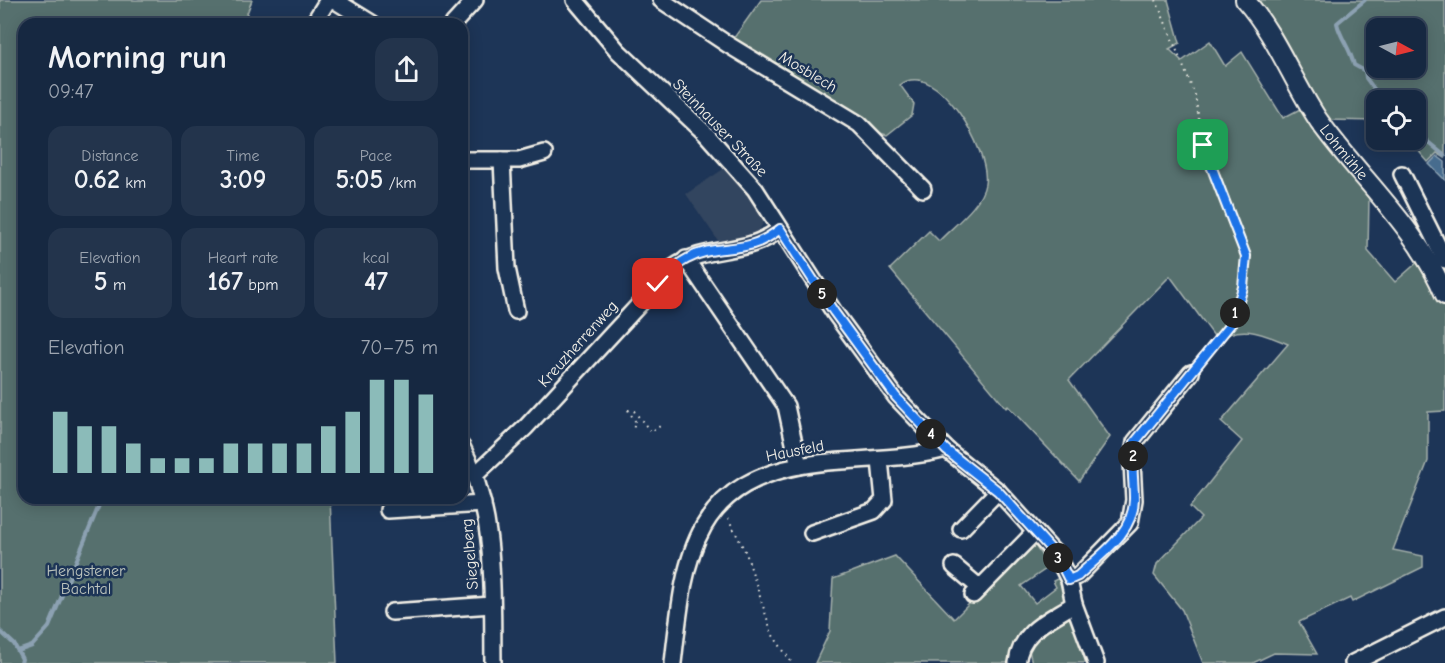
<!DOCTYPE html>
<meta charset="utf-8">
<style>
body{margin:0;font-family:"Comic Neue",sans-serif;background:#23344c;color:#f1f3f6;height:100vh;display:flex;flex-direction:column;font-size:22px;white-space:nowrap}
*{box-sizing:border-box;margin:0}
p{font-size:20px;color:#9ea6b1}
.icon{flex:none;width:33px;height:33px;fill:none;stroke:currentColor;stroke-width:2;stroke-linecap:round;stroke-linejoin:round}
.map{position:relative;flex:1;overflow:hidden}
.panel{position:absolute;left:18px;top:18px;width:450px;height:486px;display:flex;flex-direction:column;background:#162841;border-radius:18px;box-shadow:0 3px 15px #0003,0 0 0 2px #35445a}
.panel>*{flex:none}
.needle{width:39px;rotate:97deg}
.buttons{position:absolute;left:1366px;top:18px;display:grid;gap:12px}
.buttons a{display:grid;place-items:center;width:60px;height:60px;border-radius:12px;background:#162841;box-shadow:0 3px 15px #0003,0 0 0 2px #35445a;font-size:30px}
.pin{position:absolute;display:grid;place-items:center;width:51px;height:51px;color:#fff;margin:-26px;border-radius:12px;box-shadow:0 3px 9px #0006}
.km{position:absolute;width:30px;height:30px;margin:-15px;border-radius:50%;background:#222;color:#fff;font-size:16px;line-height:30px;text-align:center}
.round{display:grid;place-items:center;flex:none;width:63px;height:63px;border-radius:18px;background:#23344c}
.summary{display:flex;align-items:center;justify-content:space-between;height:102px;padding:0 30px}
h1{font-size:33px;font-weight:800;line-height:45px}
.stats{display:grid;grid-template-columns:repeat(3,1fr);gap:9px;height:102px;padding:6px 30px}
.stats div{display:grid;align-content:center;border-radius:15px;background:#23344c;text-align:center}
.stats b{font-size:26px;font-weight:800}
.stats small{font-size:16px;font-weight:400}
.stats p{font-size:16px}
.chart{height:168px;padding:12px 30px}
.chart p{display:flex;justify-content:space-between}
.chart svg{width:100%;height:108px;margin-top:6px;stroke:#8bbbb9;stroke-width:6}
.map>svg:first-child{display:block}
.built{fill:#32445e}
.green{fill:#56706e;stroke:#a5b0ab;stroke-width:1.5;fill-rule:evenodd}
.water{fill:#476c8e;stroke:#8ca1b2;stroke-width:1.5}
.lines{fill:none;stroke-linecap:round;stroke-linejoin:round}
.stream{stroke:#8ca1b2;stroke-width:4}
.minor-casing{stroke:#f4f1e8;stroke-width:20}
.major-casing{stroke:#f4f1e8;stroke-width:22}
.path{stroke:#f4f1e8;stroke-width:2;stroke-dasharray:1.5 4.5;stroke-linecap:butt}
.minor{stroke:#1d3557;stroke-width:15}
.major{stroke:#1d3557;stroke-width:18}
.route-casing{stroke:#fff;stroke-width:12}
.route{stroke:#1a73e8;stroke-width:8}
.labels{text-anchor:middle;dominant-baseline:central;stroke-width:5;stroke-linejoin:round;paint-order:stroke}
.street-label{font-size:16px;fill:#f4f1e8;stroke:#1d3557}
.park-label{font-size:16px;fill:#bdc4bd;stroke:#1d3557}
</style>
<div class="map">
<svg width="1445" height="663" viewBox="0 0 1445 663">
<rect width="100%" height="100%" fill="#1d3557"/>
<filter id="ink" filterUnits="userSpaceOnUse"><feTurbulence type="fractalNoise" baseFrequency=".0167" numOctaves="2"/><feDisplacementMap in="SourceGraphic" scale="12" xChannelSelector="R" yChannelSelector="G"/><feConvolveMatrix kernelMatrix="1 2 1 2 8 2 1 2 1" color-interpolation-filters="sRGB"/></filter>
<g filter="url(#ink)">
<path class="built" d="M728,166L750,194L764,216V222L756,235L749,238L719,242L686,194Z"/>
<g class="green">
<path d="M0,0H252L243,24H24V498H330L337,663H0Z"/>
<path d="M761,0H1168L1180,43L1169,49L1182,61L1210,41L1225,66L1242,52L1283,118L1302,108L1369,198L1368,251L1395,282L1419,261L1445,248V411L1428,412V461L1393,550L1423,556V567L1352,602L1350,598L1299,622L1317,654L1274,653L1253,663H1203L1182,610L1154,575L1157,564L1201,518L1190,507L1242,441L1221,422L1288,344C1263,334 1242,323 1217,340L1170,276L1069,380L1110,437L1079,481L1008,406L1006,408L890,269L929,231L939,241C953,226 982,205 985,184C991,152 937,57 900,85L914,104L912,115L887,135L876,132L731,42Z"/>
<path d="M1256,0H1445V158L1437,153L1428,162L1409,140H1416V100H1377V121L1328,120ZM1377,28H1416V68H1377Z"/>
<path d="M1032,541L1049,567L1021,586L1035,603L1056,587L1053,581L1057,579L1061,580L1068,598L1012,663H815L830,631L833,579L895,556L954,619Z"/>
<path d="M1069,611L1088,663H1032L1027,642Z"/>
</g>
<path class="water" d="M1437,156L1445,162V180L1429,164Z"/>
<g class="lines">
<g class="stream">
<path d="M1365,0L1337,23C1340,38 1350,47 1354,65L1365,71L1366,78L1382,100"/>
<path d="M1416,132L1445,156"/>
<path d="M0,631L14,644L22,659L21,663"/>
<path d="M18,651L32,646L49,627L102,498"/>
</g>
<defs>
<g id="minor">
<path d="M334,0L373,24"/>
<path d="M575,0L618,51L706,134L755,189L834,312L896,397L946,449L998,491L1057,556L1069,580L1074,604L1096,663"/>
<path d="M661,0L727,44L859,124L923,189"/>
<path d="M313,24L328,0"/>
<path d="M453,24L475,0"/>
<path d="M462,160H519L544,153"/>
<path d="M502,160L507,268L516,311"/>
<path d="M1402,174L1445,260"/>
<path d="M686,259L786,406L799,466"/>
<path d="M462,447C497,513 492,590 493,663"/>
<path d="M476,474L526,427L673,268C708,243 746,257 780,229"/>
<path d="M388,510L483,504"/>
<path d="M961,529L998,491"/>
<path d="M812,533L874,511L884,500L880,460"/>
<path d="M954,566L980,588"/>
<path d="M1069,580L1078,576L1130,523L1134,500L1132,462L1135,442L1191,373"/>
<path d="M973,595L1035,532"/>
<path d="M392,612L492,605"/>
<path d="M673,663C685,556 691,478 819,463C862,458 904,460 946,449"/>
<path d="M1017,663C1021,630 1048,621 1074,604"/>
<path d="M1353,663L1445,617"/>
</g>
<g id="major">
<path id="s1" d="M1245,0C1276,35 1293,82 1319,121C1361,180 1417,227 1445,295"/>
</g>
</defs>
<use href="#minor" class="minor-casing"/>
<use href="#major" class="major-casing"/>
<g class="path">
<path d="M1156,0L1195,95L1203,145L1246,256L1243,287L1233,322L1199,364"/>
<path d="M628,410L634,411L651,432L660,426"/>
<path d="M628,410L635,421L633,431"/>
<path d="M728,518L746,553L772,634L792,663"/>
</g>
<use href="#minor" class="minor"/>
<use href="#major" class="major"/>
</g>
</g>
<g class="lines" filter="url(#ink)">
<defs>
<path id="route" d="M658,284C667,275 675,265 687,259C720,241 744,258 780,229L834,312L896,397L946,450L998,491L1057,556L1069,580L1078,576C1101,554 1134,533 1134,499C1134,480 1130,461 1135,442L1233,321L1243,287L1246,256L1203,145"/>
</defs>
<use href="#route" class="route-casing"/>
<use href="#route" class="route"/>
</g>
<g class="labels">
<g class="street-label">
<text transform="translate(808 72) rotate(31)">Mosblech</text>
<text transform="translate(720 128) rotate(46)">Steinhauser Straße</text>
<text stroke="none"><textPath href="#s1" startOffset="182">Lohmühle</textPath></text>
<text transform="translate(578 344) rotate(-48)">Kreuzherrenweg</text>
<text transform="translate(795 451) rotate(-11)">Hausfeld</text>
<text transform="translate(470 554) rotate(-95)">Siegelberg</text>
</g>
<g class="park-label">
<text x="86" y="571">Hengstener<tspan x="86" dy="18">Bachtal</tspan></text>
</g>
</g>
</svg>
<div class="buttons">
<a><svg class="needle" viewBox="-14 -14 28 28"><path d="M0-13l5 13h-10z" fill="#e53935"/><path d="M0 13l5-13h-10z" fill="#9ea6b1"/></svg></a>
<a><svg class="icon" aria-label="locate" viewBox="0 0 24 24"><circle cx="12" cy="12" r="6"/><path d="M12 2v4M12 18v4M2 12h4M18 12h4"/></svg></a>
</div>
<div class="pin" style="left:1203px;top:145px;background:#1e9e55"><svg class="icon" aria-label="arrive" viewBox="0 0 24 24"><path d="M6 21V4h12l-3 4 3 4H6"/></svg></div>
<div class="pin" style="left:658px;top:284px;background:#d93025"><svg class="icon" aria-label="check" viewBox="0 0 24 24"><path d="M5 12l5 5 9-10"/></svg></div>
<b class="km" style="left:1235px;top:313px">1</b>
<b class="km" style="left:1133px;top:456px">2</b>
<b class="km" style="left:1058px;top:558px">3</b>
<b class="km" style="left:931px;top:434px">4</b>
<b class="km" style="left:822px;top:294px">5</b>
<section class="panel">
<div class="summary"><div><h1>Morning run</h1><p>09:47</p></div><a class="round"><svg class="icon" aria-label="share" viewBox="0 0 24 24"><path d="M12 15V3M7 8l5-5 5 5M5 13v7h14v-7"/></svg></a></div>
<div class="stats">
<div><p>Distance</p><b>0.62<small> km</small></b></div>
<div><p>Time</p><b>3:09</b></div>
<div><p>Pace</p><b>5:05<small> /km</small></b></div>
</div>
<div class="stats">
<div><p>Elevation</p><b>5<small> m</small></b></div>
<div><p>Heart rate</p><b>167<small> bpm</small></b></div>
<div><p>kcal</p><b>47</b></div>
</div>
<div class="chart"><p><span>Elevation</span>70–75 m</p>
<svg viewBox="0 0 160 44" preserveAspectRatio="none"><path d="M5 44V19M15 44V25M25 44V25M35 44V32M45 44V38M55 44V38M65 44V38M75 44V32M85 44V32M95 44V32M105 44V32M115 44V25M125 44V19M135 44V6M145 44V6M155 44V12"/></svg>
</div>
</section>
</div>
